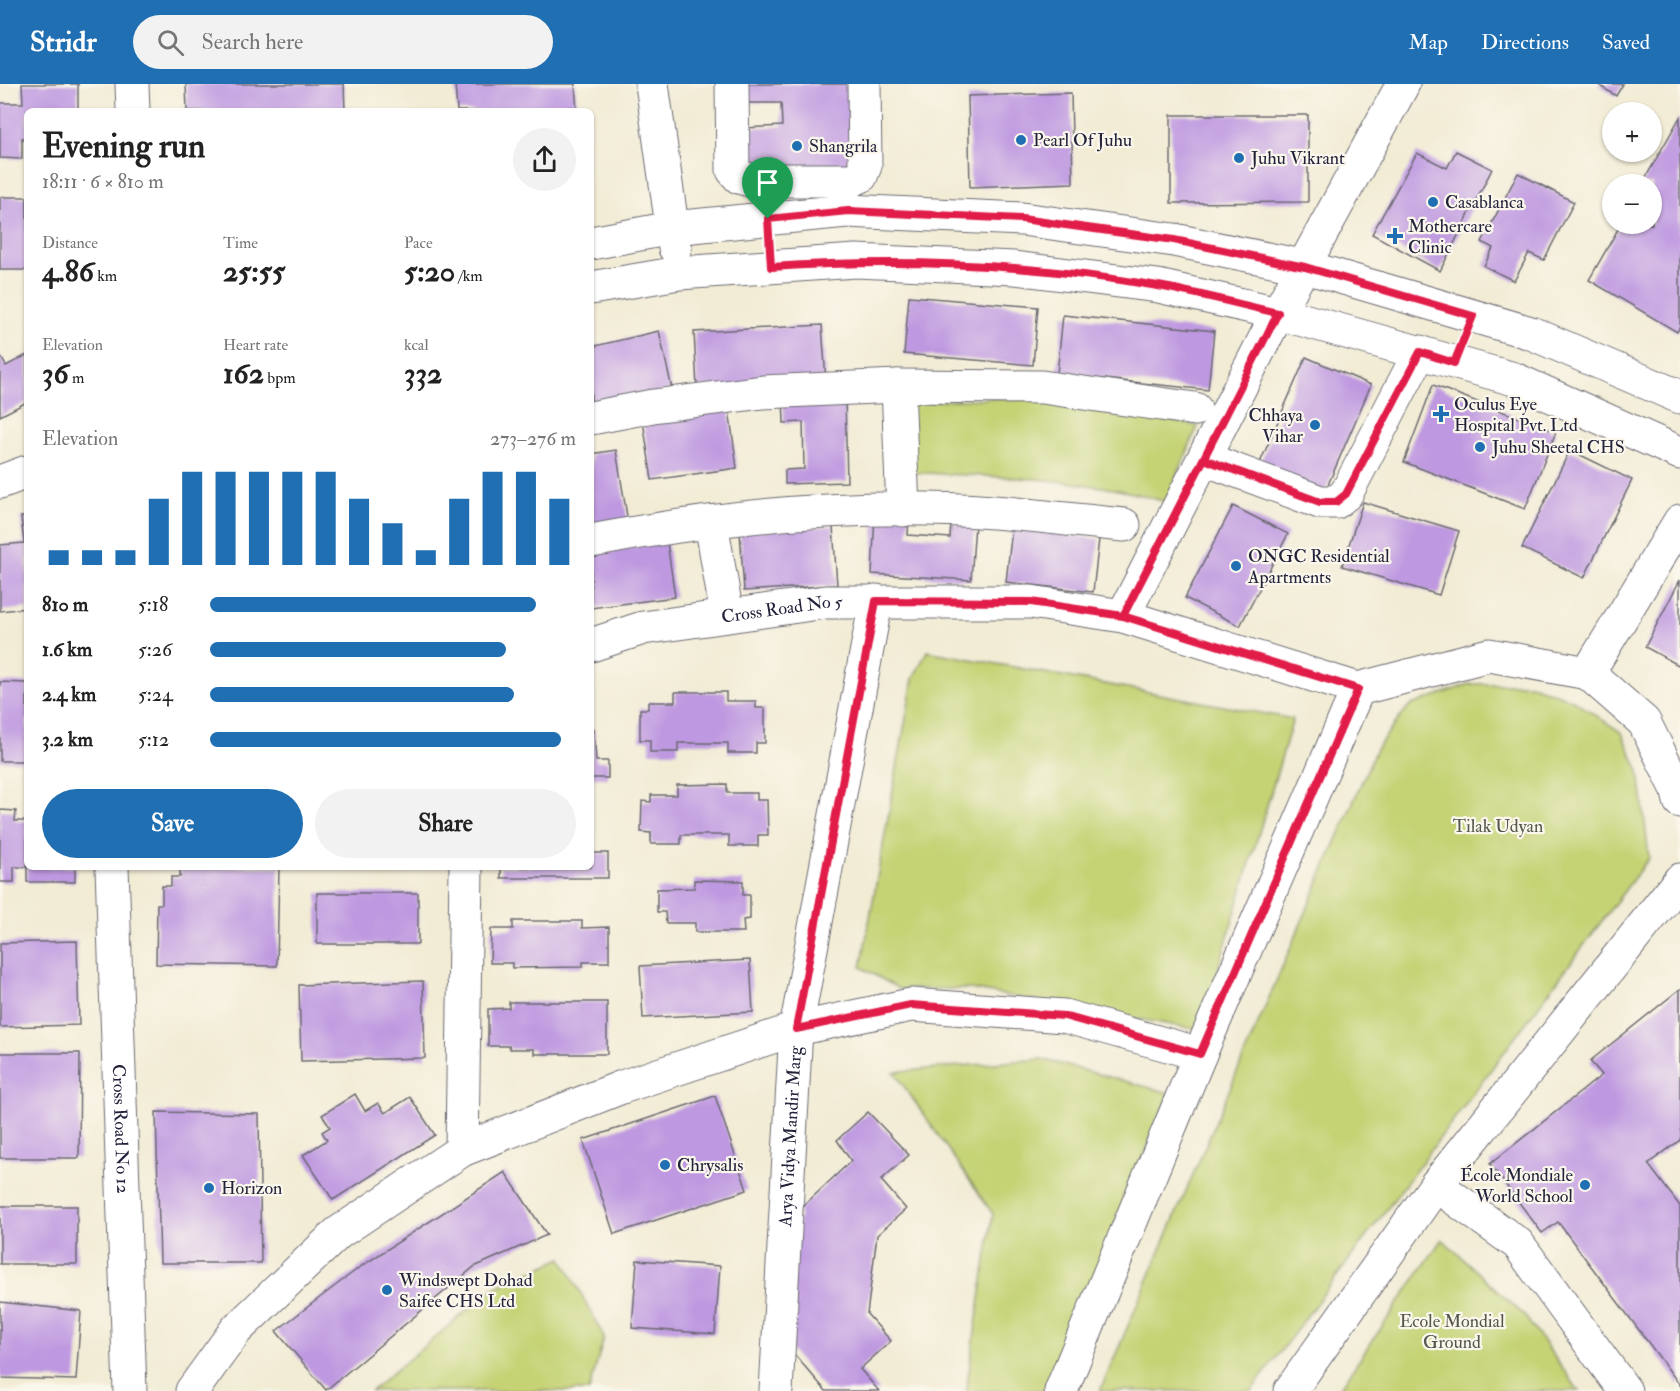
<!DOCTYPE html>
<meta charset="utf-8">
<style>
body{margin:0;font-family:"IM FELL Double Pica",serif;background:#f2f2f2;color:#222;height:100vh;display:flex;flex-direction:column;font-size:22px;white-space:nowrap}
*{box-sizing:border-box;margin:0}
p{font-size:20px;color:#767676}
.icon{flex:none;width:33px;height:33px;fill:none;stroke:currentColor;stroke-width:2;stroke-linecap:round;stroke-linejoin:round}
.map{position:relative;flex:1;overflow:hidden}
.details{position:absolute;left:24px;top:24px;width:570px;height:762px;display:flex;flex-direction:column;background:#fff;border-radius:9px;box-shadow:0 2px 4px #0004}
.details>*{flex:none}
.buttons{position:absolute;left:1602px;top:18px;display:grid;gap:12px}
.buttons a{display:grid;place-items:center;width:60px;height:60px;border-radius:50%;background:#fff;box-shadow:0 2px 4px #0004;font-size:30px}
.pin{position:absolute;display:grid;place-items:center;width:51px;height:51px;color:#fff;margin:-62px -26px;border-radius:50% 50% 50% 0;rotate:-45deg;box-shadow:0 0 6px #0007}
.pin .icon{rotate:45deg}
.round{display:grid;place-items:center;flex:none;width:63px;height:63px;border-radius:32px;background:#f2f2f2}
.headline{display:flex;align-items:center;justify-content:space-between;height:102px;padding:0 18px}
h1{font-size:33px;font-weight:700;line-height:45px}
.figures{display:grid;grid-template-columns:repeat(3,1fr);gap:9px;height:102px;padding:6px 18px}
.figures div{display:grid;align-content:center}
.figures b{font-size:30px;font-weight:700}
.figures small{font-size:16px;font-weight:400}
.figures p{font-size:16px}
.chart{height:168px;padding:12px 18px}
.chart p{display:flex;justify-content:space-between}
.chart svg{width:100%;height:108px;margin-top:6px;stroke:#1f6fb2;stroke-width:6}
.button{display:flex;gap:12px;margin-top:auto;padding:12px 18px}
.button a{flex:1;height:69px;border-radius:36px;background:#1f6fb2;color:#fff;font-size:24px;font-weight:700;line-height:69px;text-align:center}
.button a+a{background:#f2f2f2;color:#222}
ul{padding:0 18px;list-style:none;font-size:20px}
li{display:grid;grid-template-columns:96px 72px 1fr;align-items:center;height:45px}
li i{height:15px;border-radius:8px;background:#1f6fb2}
header{display:flex;align-items:center;gap:36px;box-sizing:border-box;height:84px;padding:0 30px;background:#1f6fb2;color:#fff}
header strong{font-size:28px}
nav{display:flex;gap:33px;margin-inline-start:auto;font-size:21px}
.search{width:420px;height:54px;background:#f2f2f2;display:flex;align-items:center;gap:15px;box-sizing:border-box;padding:0 21px;border-radius:33px;color:#767676;font-size:22px}
.map>svg:first-child{display:block}
.green{fill:#c5d375;stroke:#747a58;stroke-width:1.5}
.building{fill:#be98e0}
.lines{fill:none;stroke-linecap:round;stroke-linejoin:round}
.minor-casing{stroke:#6b6971;stroke-width:35}
.minor{stroke:#fff;stroke-width:33}
.route-casing{stroke:#fff;stroke-width:12}
.route{stroke:#e11d48;stroke-width:8}
.poi-dot{fill:#1f6fb2;stroke:#fbf7ec;stroke-width:2}
.labels{text-anchor:middle;dominant-baseline:central;stroke-width:4.5;stroke-linejoin:round;paint-order:stroke}
.poi-label{font-size:18px;fill:#22223b;stroke:#fbf7ec;text-anchor:start}
.street-label{font-size:18px;fill:#22223b;stroke:#fbf7ec}
.park-label{font-size:18px;fill:#53574c;stroke:#fbf7ec}
</style>
<header>
<strong>Stridr</strong>
<div class="search"><svg class="icon" aria-label="search" viewBox="0 0 24 24"><circle cx="10" cy="10" r="6"/><path d="M15 15l6 6"/></svg>Search here</div>
<nav><a>Map</a><a>Directions</a><a>Saved</a></nav>
</header>
<div class="map">
<svg width="1680" height="1307" viewBox="0 0 1680 1307">
<rect width="100%" height="100%" fill="#fbf7ec"/>
<filter id="ink" filterUnits="userSpaceOnUse"><feTurbulence type="fractalNoise" baseFrequency=".0167" numOctaves="2"/><feDisplacementMap in="SourceGraphic" scale="12" xChannelSelector="R" yChannelSelector="G"/><feConvolveMatrix kernelMatrix="1 2 1 2 8 2 1 2 1" color-interpolation-filters="sRGB"/></filter>
<filter id="wash" filterUnits="userSpaceOnUse"><feTurbulence type="fractalNoise" baseFrequency=".008" numOctaves="4" result="noise"/><feDisplacementMap in="SourceGraphic" scale="24" xChannelSelector="R" yChannelSelector="G"/><feGaussianBlur stdDeviation="1.35" result="paint"/><feColorMatrix in="noise" values="0 0 0 0 0 0 0 0 0 0 0 0 0 0 0 0 0 1.4 0 .05"/><feComposite in="paint" operator="in"/></filter>
<g filter="url(#wash)">
<rect width="100%" height="100%" fill="#f2ecd5"/>
<g class="green">
<path d="M994,314L1069,316L1198,342L1166,418C1083,392 991,393 905,388V319Z"/>
<path d="M927,567L1293,635L1200,946L970,905H899L861,883L913,595Z"/>
<path d="M1469,600H1529L1573,616L1622,649L1639,687L1649,774L1251,1307H1100L1376,665L1409,622Z"/>
<path d="M1041,975L1170,1009L1047,1307H966L993,1130L894,988Z"/>
<path d="M1442,1155L1524,1231L1579,1307H1338Z"/>
<path d="M562,1174L604,1253L589,1307H371L494,1204Z"/>
</g>
<g id="blocks">
<g class="building">
<path d="M22,0H78V27H27V54H22V75L0,74V19H23Z"/>
<path d="M186,0H344L345,27H187Z"/>
<path d="M455,0H575L577,27H457Z"/>
<path d="M747,0H852L848,93L744,86L745,44L782,42L781,19H746Z"/>
<path d="M1597,0H1623L1616,12Z"/>
<path d="M1071,9L1073,99L970,103L968,12Z"/>
<path d="M1171,31H1308V118L1171,119Z"/>
<path d="M1680,33V243L1677,248L1589,196L1621,140H1652V100H1642Z"/>
<path d="M1456,67L1492,85L1440,187L1372,150L1417,69L1447,84Z"/>
<path d="M1518,89L1574,118L1544,176L1529,169L1514,197L1484,182L1493,164L1482,158Z"/>
<rect x="0" y="113" width="27" height="73"/>
<path d="M909,212L1038,223L1033,281L904,270Z"/>
<path d="M1063,231L1214,247L1208,306L1057,290Z"/>
<path d="M822,241L826,297L697,304L694,248Z"/>
<path d="M659,247L672,305L591,323V263Z"/>
<path d="M0,271L6,282L27,271V318L0,332Z"/>
<path d="M1306,273L1371,301L1324,410L1259,381Z"/>
<path d="M1433,301L1556,348L1525,425L1404,378Z"/>
<path d="M845,313L847,398L785,400V386L804,385L803,338L784,339L783,315Z"/>
<path d="M729,325L737,384L652,396L643,337Z"/>
<path d="M616,366L629,444L591,450V370Z"/>
<path d="M1570,366L1632,396L1584,494L1522,464Z"/>
<path d="M1363,418L1459,447L1439,511L1342,482Z"/>
<path d="M1233,422L1288,450L1240,542L1185,514Z"/>
<path d="M875,430L909,433L908,451L950,454L951,439L975,440L971,496L872,490Z"/>
<path d="M21,433H27V524L0,527V461L24,459Z"/>
<path d="M833,442L837,501L744,507L740,448Z"/>
<path d="M1012,444L1099,455L1093,508L1006,498Z"/>
<path d="M667,458L675,513L591,524V469Z"/>
<path d="M1680,496V582L1645,563Z"/>
<path d="M0,598L27,599V677H0Z"/>
<path d="M675,608H726V617H756V624H765V659H756V669H728V659H678V668H650V656H640V625H648V618H675Z"/>
<path d="M591,645H594L596,677H608V694H591Z"/>
<path d="M727,700V709H757V716H767L768,751H758V762H729V751H681V760H651V749L641,748L642,717L651,718V711H677V701Z"/>
<path d="M0,726L16,727L15,737H27V783H14V798H0Z"/>
<path d="M591,769H608V794H501V783H591Z"/>
<rect x="27" y="783" width="48" height="15"/>
<path d="M180,783H279L277,882L156,880L157,820H162V802H171V793H180Z"/>
<path d="M694,796L743,797V811H750V835L743,836L744,848H695V839H666L665,828H657V805L694,804Z"/>
<rect x="317" y="809" width="101" height="51"/>
<path d="M513,837H582V844L609,843V878H583V883L512,884V879H490L491,845H513Z"/>
<path d="M77,857L79,941L0,943V859Z"/>
<path d="M750,876L753,928L643,934L640,882Z"/>
<path d="M423,897L425,974L301,977L299,901Z"/>
<path d="M1680,905V1056L1648,1080L1680,1122V1301L1558,1138L1542,1149L1490,1080L1602,991L1590,977Z"/>
<path d="M509,918H607V970H534V965H510L509,962H488V925L509,924Z"/>
<path d="M0,969H80L79,1074H0Z"/>
<path d="M355,1010L365,1027L378,1019L385,1029L410,1013L435,1051L333,1116L303,1071L327,1056L322,1048L330,1043L322,1031Z"/>
<path d="M715,1012L747,1106L614,1150L583,1056Z"/>
<path d="M156,1028L259,1030L261,1179H160Z"/>
<path d="M868,1028L909,1071L881,1096L906,1125L877,1151L867,1230L891,1257L860,1285L879,1307H826L787,1262L800,1125L851,1077L837,1056Z"/>
<path d="M505,1088L547,1151L474,1183L326,1306L276,1247L360,1183Z"/>
<rect x="0" y="1122" width="77" height="58"/>
<path d="M637,1176L720,1182L715,1250L632,1244Z"/>
<path d="M0,1218L81,1227L76,1296L0,1294Z"/>
</g>
</g>
</g>
<g filter="url(#ink)">
<use href="#blocks" fill-opacity="0" stroke="#6b6971" stroke-width="1.5"/>
<g class="lines">
<defs>
<g id="minor">
<path d="M132,0L133,27"/>
<path d="M652,0L675,164"/>
<path d="M732,0L733,86L739,93L750,96H852L861,92L865,82L864,0"/>
<path d="M591,159L672,144L847,127L1022,135L1174,156L1306,183L1531,249L1680,313"/>
<path d="M591,204L679,189L856,177L1014,184L1158,202L1278,229L1514,295L1680,369"/>
<path d="M898,302L903,426"/>
<path d="M591,334L653,322L763,308L898,302L1042,303L1195,325"/>
<path d="M1205,375L1320,418H1336L1346,410L1420,268"/>
<path d="M0,398L27,388"/>
<path d="M711,438L727,532"/>
<path d="M591,457C721,432 860,418 993,428C1037,431 1080,437 1124,441"/>
<path d="M1123,532L1278,229L1403,0"/>
<path id="s1" d="M591,561L643,544L826,518H1031L1123,532L1358,605L1489,571L1588,589L1644,638L1677,704L1680,717"/>
<path d="M1588,589L1680,437"/>
<path id="s2" d="M112,783L130,1307"/>
<path d="M462,1066L466,783"/>
<path d="M1436,1101L1518,1160L1625,1307"/>
<path d="M192,1307L236,1246L338,1149L462,1066L622,1003L796,945L911,921L1064,932L1200,970"/>
<path id="s3" d="M776,1307L796,945L876,517"/>
<path d="M1061,1307L1200,970L1358,605"/>
<path d="M1290,1307L1436,1101L1680,796"/>
</g>
</defs>
<use href="#minor" class="minor-casing"/>
<use href="#minor" class="minor"/>
</g>
</g>
<g class="lines" filter="url(#ink)">
<defs>
<path id="route" d="M768,135L771,183C900,174 1031,180 1158,202C1198,209 1238,220 1278,229L1123,532L1031,518L876,517L796,945L911,921L1064,932L1200,970L1358,605L1123,532L1204,375L1320,418H1336L1346,410L1420,268L1454,279L1473,232L1305,183L1174,156L1022,135L848,127L768,135"/>
</defs>
<use href="#route" class="route-casing"/>
<use href="#route" class="route"/>
</g>
<g class="poi-dot">
<circle cx="1021" cy="56" r="6"/>
<circle cx="797" cy="62" r="6"/>
<circle cx="1239" cy="74" r="6"/>
<circle cx="1433" cy="118" r="6"/>
<path d="M1392 143h6v6h6v6h-6v6h-6v-6h-6v-6h6z"/>
<path d="M1438 321h6v6h6v6h-6v6h-6v-6h-6v-6h6z"/>
<circle cx="1315" cy="341" r="6"/>
<circle cx="1480" cy="363" r="6"/>
<circle cx="1236" cy="482" r="6"/>
<circle cx="665" cy="1081" r="6"/>
<circle cx="1585" cy="1101" r="6"/>
<circle cx="209" cy="1104" r="6"/>
<circle cx="387" cy="1206" r="6"/>
</g>
<g class="labels">
<g class="poi-label">
<text x="1033" y="56">Pearl Of Juhu</text>
<text x="809" y="62">Shangrila</text>
<text x="1251" y="74">Juhu Vikrant</text>
<text x="1445" y="118">Casablanca</text>
<text x="1408" y="142">Mothercare<tspan x="1408" dy="21">Clinic</tspan></text>
<text x="1454" y="320">Oculus Eye<tspan x="1454" dy="21">Hospital Pvt. Ltd</tspan></text>
<text x="1303" y="331" text-anchor="end">Chhaya<tspan x="1303" dy="21">Vihar</tspan></text>
<text x="1492" y="363">Juhu Sheetal CHS</text>
<text x="1248" y="472">ONGC Residential<tspan x="1248" dy="21">Apartments</tspan></text>
<text x="677" y="1081">Chrysalis</text>
<text x="1573" y="1091" text-anchor="end">École Mondiale<tspan x="1573" dy="21">World School</tspan></text>
<text x="221" y="1104">Horizon</text>
<text x="399" y="1196">Windswept Dohad<tspan x="399" dy="21">Saifee CHS Ltd</tspan></text>
</g>
<g class="street-label">
<text stroke="none"><textPath href="#s1" startOffset="195">Cross Road No 5</textPath></text>
<text stroke="none"><textPath href="#s2" startOffset="262">Cross Road No 12</textPath></text>
<text stroke="none"><textPath href="#s3" startOffset="255">Arya Vidya Mandir Marg</textPath></text>
</g>
<g class="park-label">
<text x="1498" y="742">Tilak Udyan</text>
<text x="1452" y="1237">Ecole Mondial<tspan x="1452" dy="21">Ground</tspan></text>
</g>
</g>
</svg>
<div class="buttons">
<a>+</a>
<a>−</a>
</div>
<div class="pin" style="left:768px;top:135px;background:#1e9e55"><svg class="icon" aria-label="arrive" viewBox="0 0 24 24"><path d="M6 21V4h12l-3 4 3 4H6"/></svg></div>
<section class="details">
<div class="headline"><div><h1>Evening run</h1><p>18:11 · 6 × 810 m</p></div><a class="round"><svg class="icon" aria-label="share" viewBox="0 0 24 24"><path d="M12 15V3M7 8l5-5 5 5M5 13v7h14v-7"/></svg></a></div>
<div class="figures">
<div><p>Distance</p><b>4.86<small> km</small></b></div>
<div><p>Time</p><b>25:55</b></div>
<div><p>Pace</p><b>5:20<small> /km</small></b></div>
</div>
<div class="figures">
<div><p>Elevation</p><b>36<small> m</small></b></div>
<div><p>Heart rate</p><b>162<small> bpm</small></b></div>
<div><p>kcal</p><b>332</b></div>
</div>
<div class="chart"><p><span>Elevation</span>273–276 m</p>
<svg viewBox="0 0 160 44" preserveAspectRatio="none"><path d="M5 44V38M15 44V38M25 44V38M35 44V17M45 44V6M55 44V6M65 44V6M75 44V6M85 44V6M95 44V17M105 44V27M115 44V38M125 44V17M135 44V6M145 44V6M155 44V17"/></svg>
</div>
<ul>
<li><b>810 m</b>5:18<i style="width:89%"></i></li>
<li><b>1.6 km</b>5:26<i style="width:81%"></i></li>
<li><b>2.4 km</b>5:24<i style="width:83%"></i></li>
<li><b>3.2 km</b>5:12<i style="width:96%"></i></li>
</ul>
<div class="button"><a>Save</a><a>Share</a></div>
</section>
</div>
